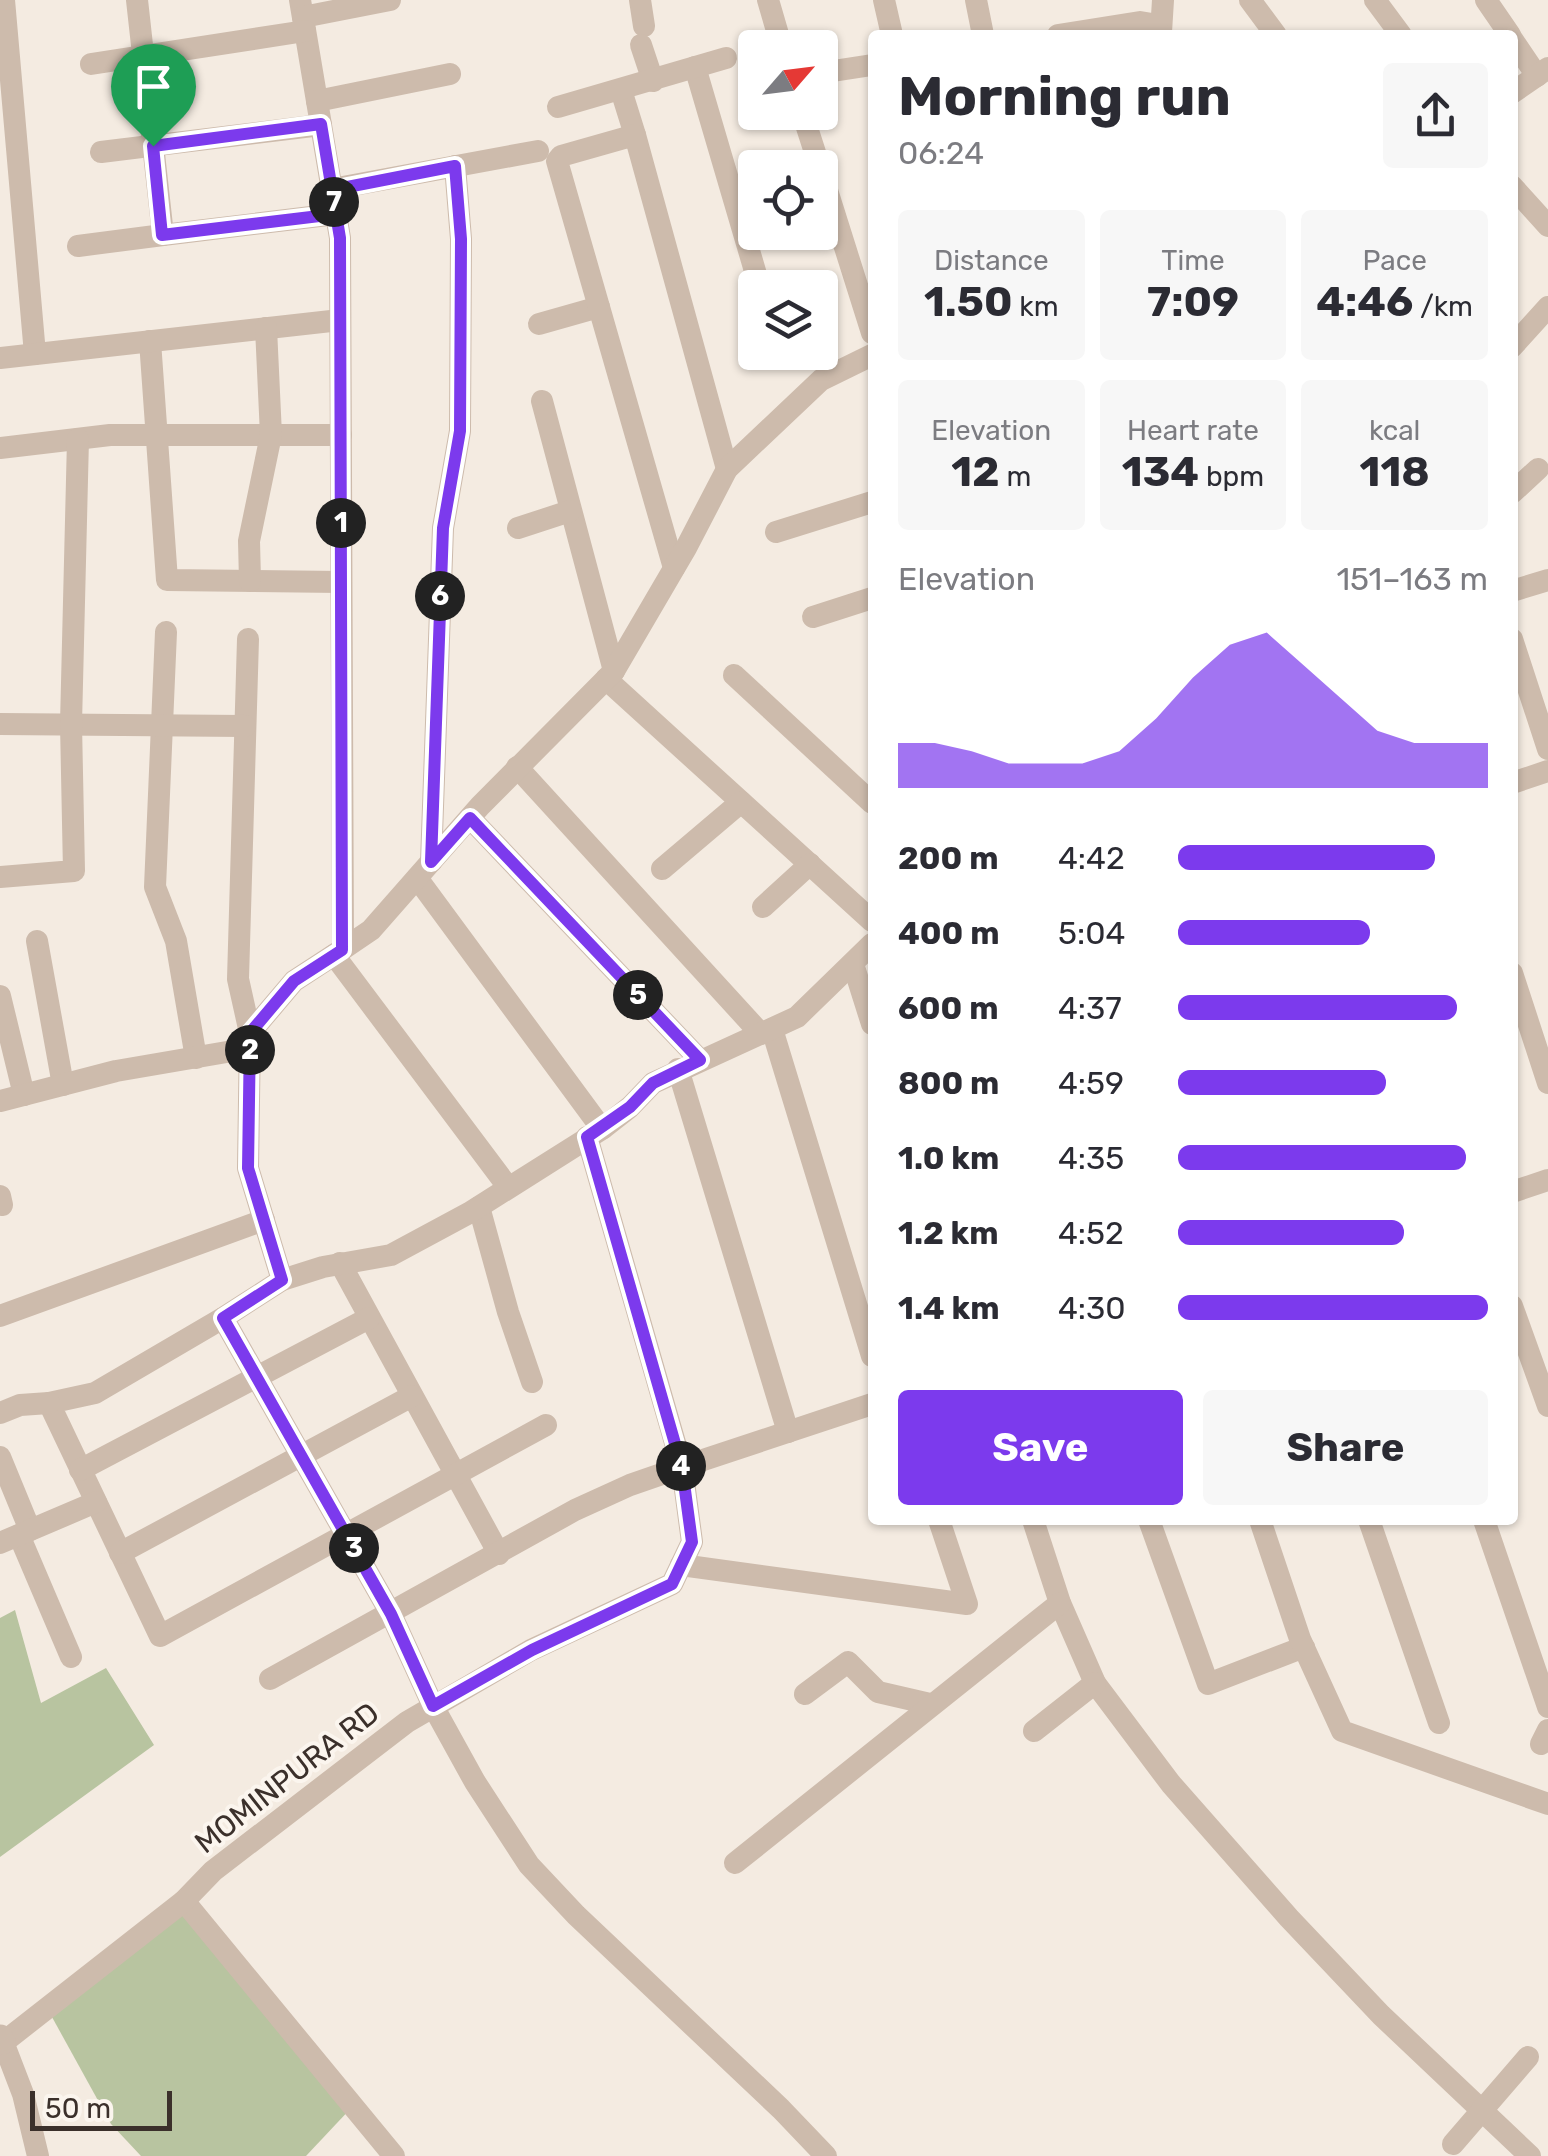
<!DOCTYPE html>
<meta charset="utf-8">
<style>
body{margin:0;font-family:Rubik,sans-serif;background:#f7f7f7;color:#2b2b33;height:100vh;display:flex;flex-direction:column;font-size:38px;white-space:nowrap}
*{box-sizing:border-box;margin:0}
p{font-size:32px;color:#7c7c81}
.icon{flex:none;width:55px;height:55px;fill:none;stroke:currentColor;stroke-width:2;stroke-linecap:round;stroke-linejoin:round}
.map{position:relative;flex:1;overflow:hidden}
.drawer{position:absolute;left:868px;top:30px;width:650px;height:1495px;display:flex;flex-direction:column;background:#fff;border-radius:10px;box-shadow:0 2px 8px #0004}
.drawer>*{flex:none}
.needle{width:65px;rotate:62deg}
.buttons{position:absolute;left:738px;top:30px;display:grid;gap:20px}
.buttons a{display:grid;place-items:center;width:100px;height:100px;border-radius:10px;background:#fff;box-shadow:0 2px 8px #0004;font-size:50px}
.scale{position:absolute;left:30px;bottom:25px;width:142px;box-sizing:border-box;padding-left:10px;border:5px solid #3b302b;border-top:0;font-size:28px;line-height:35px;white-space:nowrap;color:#3b302b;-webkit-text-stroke:8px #fbf5ee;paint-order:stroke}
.pin{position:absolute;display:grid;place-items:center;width:85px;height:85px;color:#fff;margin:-102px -42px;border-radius:50% 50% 50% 0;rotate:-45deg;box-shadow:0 0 10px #0007}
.pin .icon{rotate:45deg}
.km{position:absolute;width:50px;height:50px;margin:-25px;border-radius:50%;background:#222;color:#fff;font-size:28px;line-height:50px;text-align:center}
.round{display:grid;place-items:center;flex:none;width:105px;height:105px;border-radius:10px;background:#f7f7f7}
.overview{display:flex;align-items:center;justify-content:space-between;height:170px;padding:0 30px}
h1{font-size:55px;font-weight:700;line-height:75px}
.figures{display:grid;grid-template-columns:repeat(3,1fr);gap:15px;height:170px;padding:10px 30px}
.figures div{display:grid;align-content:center;border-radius:10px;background:#f7f7f7;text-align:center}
.figures b{font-size:42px;font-weight:700}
.figures small{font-size:28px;font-weight:400}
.figures p{font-size:28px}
.chart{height:280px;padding:20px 30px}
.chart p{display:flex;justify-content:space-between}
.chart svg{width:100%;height:180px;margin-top:10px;fill:#7c3aed;opacity:.7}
.primary-button{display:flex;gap:20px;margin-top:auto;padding:20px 30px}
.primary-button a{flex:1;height:115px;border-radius:10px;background:#7c3aed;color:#fff;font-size:40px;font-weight:700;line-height:115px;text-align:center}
.primary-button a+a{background:#f7f7f7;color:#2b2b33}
ul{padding:0 30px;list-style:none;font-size:32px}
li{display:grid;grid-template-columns:160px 120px 1fr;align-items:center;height:75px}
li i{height:25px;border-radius:12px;background:#7c3aed}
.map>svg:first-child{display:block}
.green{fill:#b8c4a0}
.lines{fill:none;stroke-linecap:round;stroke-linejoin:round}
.minor{stroke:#cdbbac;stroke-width:22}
.tertiary{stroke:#cdbbac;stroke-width:25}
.route-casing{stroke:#fff;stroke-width:20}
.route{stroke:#7c3aed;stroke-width:12}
.labels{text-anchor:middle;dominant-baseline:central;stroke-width:8;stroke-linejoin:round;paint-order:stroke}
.street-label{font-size:30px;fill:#3b302b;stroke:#fbf5ee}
</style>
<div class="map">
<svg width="1548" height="2156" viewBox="0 0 1548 2156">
<rect width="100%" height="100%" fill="#f4ebe1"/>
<g class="green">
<path d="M15,1610L41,1703L106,1668L154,1745L0,1857V1618Z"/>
<path d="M184,1901L353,2106L306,2156H141L111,2124L47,2008Z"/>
</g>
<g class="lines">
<g class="minor">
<path d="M4,0L35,354"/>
<path d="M137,0L163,235L336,214"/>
<path d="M300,0L340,238L343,949L294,981L250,1033L248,1168L282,1280L223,1318L391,1614L433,1706L475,1782L529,1865L576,1915L781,2109L826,2156"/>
<path d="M640,0L644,26"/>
<path d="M768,0L782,48"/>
<path d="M884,0L892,35"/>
<path d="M976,0L983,35"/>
<path d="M1250,0L1276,35"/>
<path d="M1375,0L1401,35"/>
<path d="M1486,0L1510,35"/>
<path d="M303,17L390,0"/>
<path d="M1161,32L1163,0"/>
<path d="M1058,35L1140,22L1152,24L1161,35"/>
<path d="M1512,39L1537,76"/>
<path d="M641,45L653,81"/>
<path d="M91,64L305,31"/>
<path d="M695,67L760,288"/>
<path d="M820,73L872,65"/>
<path d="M621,90L635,135"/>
<path d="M1512,93L1548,68"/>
<path d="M317,101L450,74"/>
<path d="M558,107L726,58"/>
<path d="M802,112L820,168"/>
<path d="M101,152L321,125"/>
<path d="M820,168L872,333"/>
<path d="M1512,186L1548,226"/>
<path d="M332,189L538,151"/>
<path d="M78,246L163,235"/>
<path d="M539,324L599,307"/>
<path d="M150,341L167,580L341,582"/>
<path d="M1512,347L1548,307"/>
<path d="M0,358L340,320"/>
<path d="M542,401L614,671"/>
<path d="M0,448L110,435H341"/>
<path d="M1512,493L1538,469"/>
<path d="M518,528L570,511"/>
<path d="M776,532L872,502"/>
<path d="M674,568L557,161L561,156L635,135L727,469"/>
<path d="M250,581L249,541L271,435L266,328"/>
<path d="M1512,591L1548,580"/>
<path d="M813,617L872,598"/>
<path d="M166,632L155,887L176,941L196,1058"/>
<path d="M248,639L238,979L250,1033"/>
<path d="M1512,639L1548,749"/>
<path d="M734,675L872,803"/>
<path d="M606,679L872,921"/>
<path d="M0,724L245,726"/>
<path d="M517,767L761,1034"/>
<path d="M1512,783L1548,771"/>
<path d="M470,818L700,1060"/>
<path d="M431,862L443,528L460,431L461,239L455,166"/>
<path d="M662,869L741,802"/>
<path d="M0,877L74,871L71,724L78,439"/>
<path d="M417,878L602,1129"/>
<path d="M763,907L810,864"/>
<path d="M37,941L63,1085"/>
<path d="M343,949L371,930L480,806L614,671L686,548L727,469L821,380L872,355"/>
<path d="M334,955L508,1187"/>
<path d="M853,964L872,1024"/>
<path d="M1512,973L1548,1083"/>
<path d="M0,996L24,1095"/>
<path d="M772,1029L872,1356"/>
<path d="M678,1069L788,1432"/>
<path d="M0,1101L116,1071L250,1048"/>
<path d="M1512,1192L1548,1180"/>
<path d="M0,1196L2,1205"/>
<path d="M479,1207L508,1312L532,1382"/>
<path d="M340,1263L499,1554"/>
<path d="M282,1280L323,1267L391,1255L469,1213L602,1129L630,1107L653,1083L797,1017L872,944"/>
<path d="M1512,1306L1548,1406"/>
<path d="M0,1316L264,1220"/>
<path d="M223,1318L95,1393L49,1403L160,1636L546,1425"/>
<path d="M0,1413L20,1405L49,1403"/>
<path d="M0,1457L30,1530"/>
<path d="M80,1470L369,1318"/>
<path d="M1033,1520L1060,1603L1095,1683L1171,1784L1289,1918L1381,2015L1530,2156"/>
<path d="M1149,1520L1208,1684L1304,1647"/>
<path d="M1260,1520L1300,1639L1342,1731L1548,1804"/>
<path d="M1369,1520L1439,1723"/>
<path d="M1484,1520L1548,1707"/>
<path d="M19,1535L71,1657"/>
<path d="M0,1543L96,1502"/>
<path d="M120,1553L412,1396"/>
<path d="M681,1565L967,1604L939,1520"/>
<path d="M270,1679L575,1510L630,1485L682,1467L587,1137"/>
<path d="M805,1694L848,1662L878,1692L930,1704"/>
<path d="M1034,1731L1095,1683"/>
<path d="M1541,1744L1548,1730"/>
<path d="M735,1863L1060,1603"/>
<path d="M184,1901L394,2156"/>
<path d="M3,2042L23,2094L38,2156"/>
<path d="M0,2045L184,1901L213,1871L407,1722L531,1650L672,1584L692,1542L682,1467L872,1404"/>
<path d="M1453,2144L1528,2057"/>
</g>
<path class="tertiary" d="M0,2037L3,2042"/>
</g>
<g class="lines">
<defs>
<path id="route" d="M153,146L321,124L340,238L342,950L294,981L250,1033L248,1168L282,1280L223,1318L391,1614L433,1706L532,1650L672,1584L692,1542L682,1468L587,1137L630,1107L653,1083L700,1060L470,818L431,862L443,528L460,431L461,239L455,166L332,190L336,214L162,235L153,146"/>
</defs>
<use href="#route" class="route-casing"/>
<use href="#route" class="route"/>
</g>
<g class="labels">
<g class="street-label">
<text transform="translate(287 1778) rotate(-38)">MOMINPURA RD</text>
</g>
</g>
</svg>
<div class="buttons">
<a><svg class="needle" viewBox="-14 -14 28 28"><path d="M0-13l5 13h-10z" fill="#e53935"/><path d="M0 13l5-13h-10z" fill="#7c7c81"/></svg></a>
<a><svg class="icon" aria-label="locate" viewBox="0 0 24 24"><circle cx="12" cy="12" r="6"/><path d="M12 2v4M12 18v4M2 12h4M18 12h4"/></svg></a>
<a><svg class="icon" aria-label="layers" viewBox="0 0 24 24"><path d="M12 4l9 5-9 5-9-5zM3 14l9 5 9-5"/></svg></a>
</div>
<div class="scale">50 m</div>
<div class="pin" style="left:153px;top:146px;background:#1e9e55"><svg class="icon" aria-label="arrive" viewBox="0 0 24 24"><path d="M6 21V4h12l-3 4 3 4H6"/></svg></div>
<b class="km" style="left:341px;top:523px">1</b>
<b class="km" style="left:250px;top:1050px">2</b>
<b class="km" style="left:354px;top:1548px">3</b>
<b class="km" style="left:681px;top:1466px">4</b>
<b class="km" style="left:638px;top:995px">5</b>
<b class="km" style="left:440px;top:596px">6</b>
<b class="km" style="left:334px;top:202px">7</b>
<section class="drawer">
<div class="overview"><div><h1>Morning run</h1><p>06:24</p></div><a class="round"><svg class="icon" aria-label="share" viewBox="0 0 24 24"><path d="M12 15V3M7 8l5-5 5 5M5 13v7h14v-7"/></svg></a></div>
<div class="figures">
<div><p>Distance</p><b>1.50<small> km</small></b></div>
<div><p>Time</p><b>7:09</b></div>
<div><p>Pace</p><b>4:46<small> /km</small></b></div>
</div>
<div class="figures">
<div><p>Elevation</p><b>12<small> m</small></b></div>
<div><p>Heart rate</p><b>134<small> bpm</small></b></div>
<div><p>kcal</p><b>118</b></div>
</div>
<div class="chart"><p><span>Elevation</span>151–163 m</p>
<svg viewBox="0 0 160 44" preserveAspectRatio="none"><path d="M0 44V33L10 33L20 35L30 38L40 38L50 38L60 35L70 27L80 17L90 9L100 6L110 14L120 22L130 30L140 33L150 33L160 33V44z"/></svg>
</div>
<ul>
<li><b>200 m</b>4:42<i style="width:83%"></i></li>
<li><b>400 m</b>5:04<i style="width:62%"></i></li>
<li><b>600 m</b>4:37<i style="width:90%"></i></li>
<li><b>800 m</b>4:59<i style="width:67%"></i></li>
<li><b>1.0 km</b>4:35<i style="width:93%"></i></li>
<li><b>1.2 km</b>4:52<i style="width:73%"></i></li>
<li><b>1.4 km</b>4:30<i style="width:100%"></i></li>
</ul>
<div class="primary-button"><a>Save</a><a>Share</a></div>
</section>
</div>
